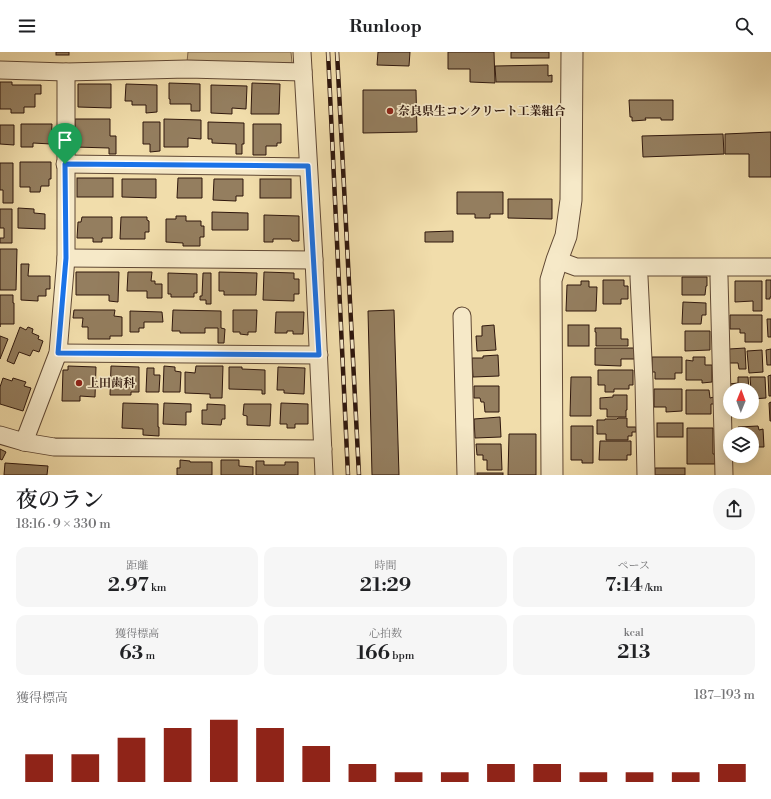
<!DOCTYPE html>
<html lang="ja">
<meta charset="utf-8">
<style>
body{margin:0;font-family:"Libre Bodoni","Noto Serif JP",serif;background:#f6f6f6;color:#202124;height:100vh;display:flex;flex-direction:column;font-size:15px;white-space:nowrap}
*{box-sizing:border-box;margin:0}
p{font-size:13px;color:#757577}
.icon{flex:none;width:22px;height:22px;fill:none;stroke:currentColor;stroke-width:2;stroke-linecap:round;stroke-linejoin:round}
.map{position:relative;height:423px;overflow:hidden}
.sheet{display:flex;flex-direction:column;background:#fff;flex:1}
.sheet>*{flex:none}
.needle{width:26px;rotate:1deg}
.fabs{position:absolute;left:723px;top:331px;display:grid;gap:8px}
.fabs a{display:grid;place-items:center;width:36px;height:36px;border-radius:50%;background:#fff;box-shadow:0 2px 10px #0003;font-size:20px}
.pin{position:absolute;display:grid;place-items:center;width:34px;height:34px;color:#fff;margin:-41px -17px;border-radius:50% 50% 50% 0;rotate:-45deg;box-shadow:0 0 4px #0007}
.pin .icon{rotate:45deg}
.round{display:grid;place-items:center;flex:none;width:42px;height:42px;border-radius:21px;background:#f6f6f6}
.summary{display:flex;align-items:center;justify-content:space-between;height:68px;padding:0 16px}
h1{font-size:22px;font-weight:600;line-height:30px}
.stats{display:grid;grid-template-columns:repeat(3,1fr);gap:6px;height:68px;padding:4px 16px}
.stats div{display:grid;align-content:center;border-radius:10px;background:#f6f6f6;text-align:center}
.stats b{font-size:20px;font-weight:600}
.stats small{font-size:11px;font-weight:400}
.stats p{font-size:11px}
.chart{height:112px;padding:8px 16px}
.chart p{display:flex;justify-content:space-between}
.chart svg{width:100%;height:72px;margin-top:4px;stroke:#8f2418;stroke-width:6}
header{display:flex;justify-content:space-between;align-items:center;height:52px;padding:0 16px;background:#fff;font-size:18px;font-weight:600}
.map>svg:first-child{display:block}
.green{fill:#d0bb90;stroke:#80694e}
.building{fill:#947e5f;stroke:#2f170d}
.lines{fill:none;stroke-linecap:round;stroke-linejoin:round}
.minor-casing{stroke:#604834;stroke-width:19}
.tertiary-casing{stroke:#604834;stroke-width:23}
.minor{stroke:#f6e9c8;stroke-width:17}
.tertiary{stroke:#f6e9c8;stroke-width:21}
.rail-casing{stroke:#2f170d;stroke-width:4.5}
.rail{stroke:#f6e9c8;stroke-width:3;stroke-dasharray:9;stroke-linecap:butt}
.route-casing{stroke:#fff;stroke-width:8}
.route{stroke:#1a73e8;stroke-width:5}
.poi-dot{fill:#8f2418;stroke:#f6e9c8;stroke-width:1.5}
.labels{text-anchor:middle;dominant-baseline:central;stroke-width:3.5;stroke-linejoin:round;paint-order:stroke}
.poi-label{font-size:12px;font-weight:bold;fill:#2f170d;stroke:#f6e9c8;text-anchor:start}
</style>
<header><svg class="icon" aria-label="menu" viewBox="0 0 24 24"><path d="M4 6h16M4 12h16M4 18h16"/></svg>Runloop<svg class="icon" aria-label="search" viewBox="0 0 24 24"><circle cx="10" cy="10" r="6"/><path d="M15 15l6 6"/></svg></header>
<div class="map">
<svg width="771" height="423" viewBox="0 0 771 423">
<rect width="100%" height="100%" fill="#f1ddab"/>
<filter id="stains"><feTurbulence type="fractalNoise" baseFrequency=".005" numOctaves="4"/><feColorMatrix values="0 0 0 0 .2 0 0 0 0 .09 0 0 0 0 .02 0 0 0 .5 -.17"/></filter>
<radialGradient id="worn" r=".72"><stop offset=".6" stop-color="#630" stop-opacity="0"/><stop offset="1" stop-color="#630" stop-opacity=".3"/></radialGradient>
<path class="green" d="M188,0H291L292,11L187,10Z"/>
<g class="building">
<rect x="56" y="0" width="13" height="3"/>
<path d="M378,0H410L409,14L377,13Z"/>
<path d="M448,0H494L495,31L470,30V17H448Z"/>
<rect x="511" y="0" width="38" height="6"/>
<path d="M548,13V24L552,23V30H496L495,14Z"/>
<path d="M0,30H12V33H41V42H35V55H24V61H11V57H0Z"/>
<path d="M169,31L200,32V59H191V52H170V47H169Z"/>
<path d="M252,31L280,32L279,62H251Z"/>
<path d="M78,32H111V56L78,55Z"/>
<path d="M126,32L157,33V60L146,61V53H132V49H125Z"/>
<path d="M211,33L247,34L246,57L232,56V62L211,61Z"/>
<path d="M363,38H416L417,80L363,81Z"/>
<path d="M629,48H673V68H661V66H645L646,68L632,69V65H630Z"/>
<path d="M75,67H110V84H116V102H109V96L75,95Z"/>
<path d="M164,67L201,68V87L188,86V95H164Z"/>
<path d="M143,70H160V99L150,100V92H143Z"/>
<path d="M208,70L244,71V92H242V102H236V92L212,91V87H208Z"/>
<path d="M21,72H52L51,92L33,91V95H21Z"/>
<path d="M253,72H281V91H277V94H266V103H253Z"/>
<path d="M0,73H14V93L0,92Z"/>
<path d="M771,80V125H749V102H725V82Z"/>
<path d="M723,82L724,102L643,105L642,84Z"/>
<path d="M20,110H51V127H49V134H41L40,140H30V135H20Z"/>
<path d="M0,111H13V151H3V138H0Z"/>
<rect x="77" y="126" width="36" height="19"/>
<path d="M178,126H202V146H177Z"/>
<path d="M122,127H156V146L122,145Z"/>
<path d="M214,127H243V144H236V149L213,148Z"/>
<rect x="260" y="127" width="31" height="19"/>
<path d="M457,140H503V162H490V166H475V162H457Z"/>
<path d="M508,147H552V167L508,166Z"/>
<path d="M18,156L34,157V161L45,162V177L18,176Z"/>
<path d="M0,157H12V191H0V186H4V176H0Z"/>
<path d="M212,160L248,161V178H212Z"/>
<path d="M264,163L299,164V189H292L291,187H273V190H264Z"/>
<path d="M176,164H186V169H201V174H204V185H200V194H183V191L166,190V167H176Z"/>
<path d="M82,165H112V186H102V190H93V186H77L78,170H81Z"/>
<path d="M121,165H147V168L149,169V180H145V187H120Z"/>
<path d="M453,179V190H425V180Z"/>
<path d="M0,197H17L16,238H0Z"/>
<path d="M21,212H29L28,224H50V237H46V244H38V249L21,248Z"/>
<path d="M76,220H119L118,250L109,249V243H76Z"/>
<path d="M128,220H152L151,229H155V232H162V246H147V239H127Z"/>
<path d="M219,220L257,221L256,243H224V239H219Z"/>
<path d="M264,220L294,221V227H299V242H294V249L263,248Z"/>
<path d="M168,221L197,222V241H194V245H171V242H168Z"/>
<path d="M203,221H211V252H206V248H200V244H202Z"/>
<path d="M682,225H707V234H706L705,243H682Z"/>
<path d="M603,228H624V234H628V247H621V252H603Z"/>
<path d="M766,228H771V245H770V247H766Z"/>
<path d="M581,229H589V235H597L596,259H566L567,233H581Z"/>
<path d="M735,229H762V259H753V249L735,250Z"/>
<path d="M0,243H13V251H14V272H0V275Z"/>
<path d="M683,250L706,251V263H702L701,272H682Z"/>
<path d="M74,258H115L114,264L122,265V284H110V287H88V275H82L83,266H73Z"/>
<path d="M173,258L221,259V276L225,277L224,291H218V276H205V281H180V279H172Z"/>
<path d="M233,258H257L256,280H248V283L240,282V280H233Z"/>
<path d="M394,258L399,423H372L368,259Z"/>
<path d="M130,259L162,260L163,270H144V276H139V280H130Z"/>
<path d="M276,260H304L303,282H293V279H287V281H275Z"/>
<path d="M730,263H762V290H745V281H740V277H730Z"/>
<path d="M767,267H771V285H768Z"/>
<path d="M494,273L496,298L477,299L476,284H482V274Z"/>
<rect x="568" y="273" width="21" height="21"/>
<path d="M20,275L26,278L28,275L33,277L32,281L39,284L38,287L43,289L39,300L33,298L30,304L19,300L14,312L7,309Z"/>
<path d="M595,276H621V287H628V294H596V280H595Z"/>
<path d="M685,279H710V298L685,299Z"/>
<path d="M0,284L8,287L0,307Z"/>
<path d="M595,296H636V307H621V314L595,313Z"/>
<path d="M745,296L746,317H739L738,311H729V297Z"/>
<path d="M771,297V313H767L766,298Z"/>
<path d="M762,298L763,320L749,321L747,299Z"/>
<path d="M498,303L499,324L473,325L472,306H483V304Z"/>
<path d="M652,305H682V321H675V327H655V320H652Z"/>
<path d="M693,305H705V313H712V330L702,331V328H686V308L693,309Z"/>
<path d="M68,314L96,315L95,345L80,344V349H62L63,318H68Z"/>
<path d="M111,314L139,315V340H131V343H110Z"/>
<path d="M164,314L175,315V319L181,320L180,340H163Z"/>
<path d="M196,314H223L222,346H210V342L185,341V320L195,321Z"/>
<path d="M229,315H242V317L265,318V342H262V338L229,337Z"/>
<path d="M278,315L305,316L304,342L284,341V338H277Z"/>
<path d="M147,316H154V323H160L159,340H146Z"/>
<path d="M598,318H633V333H629V337H614V340H605V333H598Z"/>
<path d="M771,323V344H769L768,324Z"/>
<path d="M571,325H591V364H570Z"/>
<path d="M738,325H748L749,338H730L729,332L738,331Z"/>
<path d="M750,325H765L766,346L752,347V338H751Z"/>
<path d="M3,326L12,329L13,326L26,330L24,334L31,336L23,359L0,352V335Z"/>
<path d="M474,334H499V360H485L484,350H481L480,346H474Z"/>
<path d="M654,337H682V359L666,360V355H654Z"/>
<path d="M686,338H709L710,346L714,345V352H711V362H686Z"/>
<path d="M613,343H627V358H626V365H607V357H600V346L613,345Z"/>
<path d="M771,350V369H770L769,351Z"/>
<path d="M123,351L158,352V375H159V384L143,383V377L122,376Z"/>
<path d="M164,351L191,352V360H186V373L163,372Z"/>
<path d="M281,351L308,352V372H295V376H287V372H280Z"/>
<path d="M207,352L225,353V367H222L221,373L202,372V358H207Z"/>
<path d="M244,352H271L270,374L247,373V364L243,363Z"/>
<path d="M500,365L501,385L475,386L474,367Z"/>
<path d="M618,366H627V375H636V380H632V384H628V388H606V382H597V368H605V367H617Z"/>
<rect x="657" y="371" width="26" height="14"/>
<path d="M571,374H593V411H582V408H571Z"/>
<path d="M758,374L759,378L763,377L764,395H752V382H738V375Z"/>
<path d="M687,376H713V402H715V412H687Z"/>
<path d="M509,382H536V423H508Z"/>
<path d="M600,389H631V403H627V408H599Z"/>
<path d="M476,392H501L502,418H487V408H483V403H477Z"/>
<path d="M0,397L6,400L2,408L0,407Z"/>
<path d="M180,408L190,409V410H212V423H177V416H180Z"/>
<path d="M221,408H239V414L253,415V423H221Z"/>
<path d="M256,409H264V413H285V410H298V423H256Z"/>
<path d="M5,411L48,414L47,423H4Z"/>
<rect x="655" y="416" width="30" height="7"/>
<rect x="477" y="421" width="26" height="2"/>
</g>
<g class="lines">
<defs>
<g id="minor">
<path d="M302,0L314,208L324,423"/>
<path d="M0,18L66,20L187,17L303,20"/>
<path d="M65,112L308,115"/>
<path d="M66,206L314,208"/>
<path d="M557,208L576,215H771"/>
<path d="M639,225L644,329L646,423"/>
<path d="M719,225L724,423"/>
<path d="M462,264L466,423"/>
<path d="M58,301L319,303"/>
<path d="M0,383L24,390L54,395L323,397"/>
<path d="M24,390L58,301L66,206V20"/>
</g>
<path id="tertiary" d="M552,423L551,228L557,208L566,184L571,148L572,0"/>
</defs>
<use href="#minor" class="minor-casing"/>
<use href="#tertiary" class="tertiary-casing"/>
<use href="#minor" class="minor"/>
<use href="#tertiary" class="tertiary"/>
<defs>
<g id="rail">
<path d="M328,0L348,423"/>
<path d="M337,0L359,423"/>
</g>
</defs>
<use href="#rail" class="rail-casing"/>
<use href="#rail" class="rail"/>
</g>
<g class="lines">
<defs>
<path id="route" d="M65,112L308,114L319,303L58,301L66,206Z"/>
</defs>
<use href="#route" class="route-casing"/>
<use href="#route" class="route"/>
</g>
<g class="poi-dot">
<circle cx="390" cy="59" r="4"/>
<circle cx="79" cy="331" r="4"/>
</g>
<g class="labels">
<g class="poi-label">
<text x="398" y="59">奈良県生コンクリート工業組合</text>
<text x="87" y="331">上田歯科</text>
</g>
</g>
<rect width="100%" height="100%" filter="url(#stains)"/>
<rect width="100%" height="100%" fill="url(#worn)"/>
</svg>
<div class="fabs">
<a><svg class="needle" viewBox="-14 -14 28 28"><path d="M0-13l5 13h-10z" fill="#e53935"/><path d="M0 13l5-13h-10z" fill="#757577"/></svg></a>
<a><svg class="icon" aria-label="layers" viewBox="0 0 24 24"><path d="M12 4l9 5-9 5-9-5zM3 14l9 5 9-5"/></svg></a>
</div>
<div class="pin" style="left:65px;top:112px;background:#1e9e55"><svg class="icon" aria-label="arrive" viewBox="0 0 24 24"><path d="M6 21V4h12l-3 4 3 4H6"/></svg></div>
</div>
<section class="sheet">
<div class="summary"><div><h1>夜のラン</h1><p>18:16 · 9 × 330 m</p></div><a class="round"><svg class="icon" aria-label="share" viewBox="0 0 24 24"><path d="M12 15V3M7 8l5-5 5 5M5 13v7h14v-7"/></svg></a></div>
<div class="stats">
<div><p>距離</p><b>2.97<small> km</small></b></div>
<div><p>時間</p><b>21:29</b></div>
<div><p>ペース</p><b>7:14<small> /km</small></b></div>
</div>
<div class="stats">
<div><p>獲得標高</p><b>63<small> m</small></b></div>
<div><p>心拍数</p><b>166<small> bpm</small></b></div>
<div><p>kcal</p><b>213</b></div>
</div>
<div class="chart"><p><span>獲得標高</span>187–193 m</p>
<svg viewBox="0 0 160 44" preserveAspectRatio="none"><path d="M5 44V27M15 44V27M25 44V17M35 44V11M45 44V6M55 44V11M65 44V22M75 44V33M85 44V38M95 44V38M105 44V33M115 44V33M125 44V38M135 44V38M145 44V38M155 44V33"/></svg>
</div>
</section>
